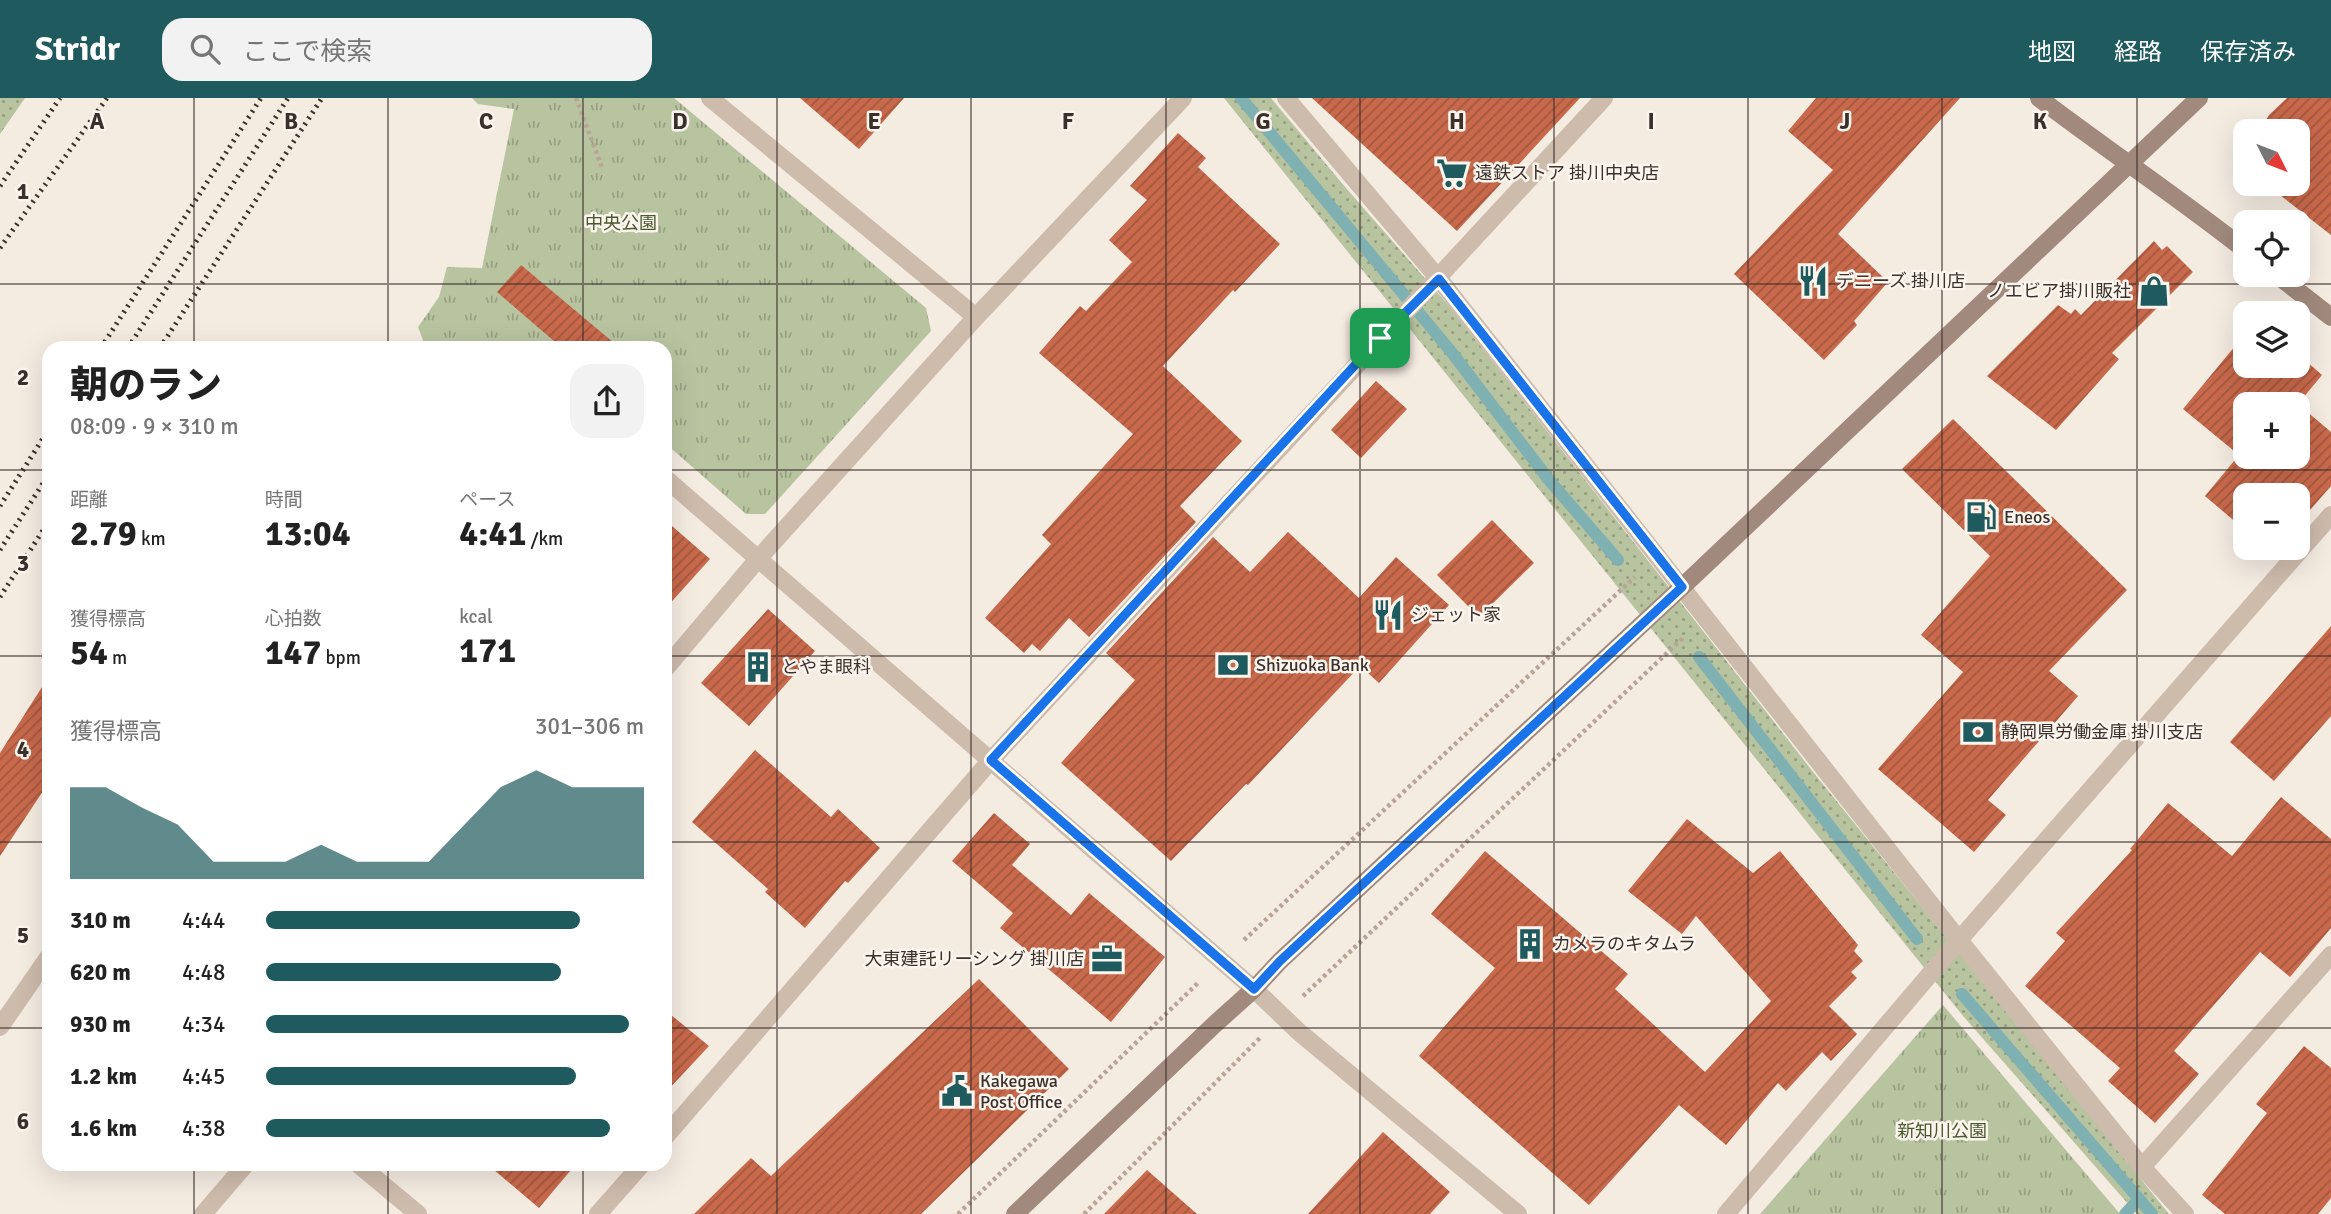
<!DOCTYPE html>
<html lang="ja">
<meta charset="utf-8">
<style>
body{margin:0;font-family:Signika,"Noto Sans JP",sans-serif;background:#f2f2f2;color:#222;height:100vh;display:flex;flex-direction:column;font-size:26px;white-space:nowrap}
*{box-sizing:border-box;margin:0}
p{font-size:23px;color:#767676}
.icon{flex:none;width:38px;height:38px;fill:none;stroke:currentColor;stroke-width:2;stroke-linecap:round;stroke-linejoin:round}
.map{position:relative;flex:1;overflow:hidden}
.details{position:absolute;left:42px;top:243px;width:630px;height:830px;display:flex;flex-direction:column;background:#fff;border-radius:21px;box-shadow:0 7px 28px #0002}
.details>*{flex:none}
.needle{width:46px;rotate:132deg}
.buttons{position:absolute;left:2233px;top:21px;display:grid;gap:14px}
.buttons a{display:grid;place-items:center;width:77px;height:77px;border-radius:14px;background:#fff;box-shadow:0 7px 28px #0002;font-size:35px}
.pin{position:absolute;display:grid;place-items:center;width:60px;height:60px;color:#fff;margin:-30px;border-radius:14px;box-shadow:0 4px 10px #0006}
.round{display:grid;place-items:center;flex:none;width:74px;height:74px;border-radius:21px;background:#f2f2f2}
.overview{display:flex;align-items:center;justify-content:space-between;height:119px;padding:0 28px}
h1{font-size:38px;font-weight:800;line-height:52px}
.metrics{display:grid;grid-template-columns:repeat(3,1fr);gap:10px;height:119px;padding:7px 28px}
.metrics div{display:grid;align-content:center}
.metrics b{font-size:35px;font-weight:800}
.metrics small{font-size:19px;font-weight:400}
.metrics p{font-size:19px}
.chart{height:196px;padding:14px 28px}
.chart p{display:flex;justify-content:space-between}
.chart svg{width:100%;height:126px;margin-top:7px;fill:#1f5a5e;opacity:.7}
ul{padding:0 28px;list-style:none;font-size:23px}
li{display:grid;grid-template-columns:112px 84px 1fr;align-items:center;height:52px}
li i{height:18px;border-radius:9px;background:#1f5a5e}
header{display:flex;align-items:center;gap:42px;box-sizing:border-box;height:98px;padding:0 35px;background:#1f5a5e;color:#fff}
header strong{font-size:33px}
nav{display:flex;gap:38px;margin-inline-start:auto;font-size:24px}
.search{width:490px;height:63px;background:#f2f2f2;display:flex;align-items:center;gap:18px;box-sizing:border-box;padding:0 24px;border-radius:21px;color:#767676;font-size:26px}
.map>svg:first-child{display:block}
.grass{fill:url(#grass-dots)}
.park{fill:url(#park-tufts)}
.lines{fill:none;stroke-linecap:round;stroke-linejoin:round}
.stream{stroke:#7fb0b2;stroke-width:12}
.building{fill:url(#building-hatch);fill-rule:evenodd}
.path{stroke:#b9a596;stroke-width:4.5;stroke-dasharray:3.5 3.5;stroke-linecap:butt}
.street{stroke:#cdbbac;stroke-width:18}
.secondary{stroke:#a18a7d;stroke-width:18}
.rail{stroke:#3b302b;stroke-width:5;stroke-dasharray:2 5;stroke-linecap:butt}
.route-casing{stroke:#fff;stroke-width:14}
.route{stroke:#1a73e8;stroke-width:9}
.grid{fill:none;stroke:#3b302b;stroke-width:2;stroke-opacity:0.55}
.labels{text-anchor:middle;dominant-baseline:central;stroke-width:5;stroke-linejoin:round;paint-order:stroke}
.poi-label{font-size:18px;fill:#3b302b;stroke:#fbf5ee;text-anchor:start}
.park-label{font-size:18px;fill:#4a5a2e;stroke:#fbf5ee}
.grid-label{font-size:23px;text-anchor:middle;font-weight:bold;fill:#3b302b;stroke:#fbf5ee;stroke-width:5;stroke-linejoin:round;paint-order:stroke}
</style>
<header>
<strong>Stridr</strong>
<div class="search"><svg class="icon" aria-label="search" viewBox="0 0 24 24"><circle cx="10" cy="10" r="6"/><path d="M15 15l6 6"/></svg>ここで検索</div>
<nav><a>地図</a><a>経路</a><a>保存済み</a></nav>
</header>
<div class="map">
<svg width="2331" height="1116" viewBox="0 0 2331 1116">
<defs>
<pattern id="grass-dots" width="8" height="8" patternUnits="userSpaceOnUse" patternTransform="scale(1.75)"><rect width="8" height="8" fill="#b8c4a0"/><path d="M2 2h.1M6 6h.1" fill="none" stroke="#97a083" stroke-width="1.8" stroke-linecap="round"/></pattern>
<pattern id="park-tufts" width="24" height="20" patternUnits="userSpaceOnUse" patternTransform="scale(1.75)"><rect width="24" height="20" fill="#b8c4a0"/><path d="M3 7l-1-3M5 7V3M7 7l1-3M15 17l-1-3M17 17v-4M19 17l1-3" fill="none" stroke="#97a083"/></pattern>
<pattern id="building-hatch" width="6" height="6" patternUnits="userSpaceOnUse" patternTransform="scale(1.75)"><rect width="6" height="6" fill="#c8694b"/><path d="M-1 1l2-2M0 6l6-6M5 7l2-2" fill="none" stroke="#a4573f"/></pattern>
</defs>
<rect width="100%" height="100%" fill="#f4ebe1"/>
<g class="grass">
<path d="M0,0H25L0,36Z"/>
<path d="M1224,0H1271L1346,90L1450,209L1810,670L2169,1116H2137L1963,918Z"/>
</g>
<g class="park">
<path d="M472,0H674L926,210L931,233L765,416H746L665,345V250H426L418,229L439,199L447,169L482,170L514,11L478,6Z"/>
<path d="M1943,907L2120,1116H1760Z"/>
</g>
<g class="lines">
<g class="stream">
<path d="M1241,0L1453,256L1549,382L1618,462"/>
<path d="M1699,559L1917,841"/>
<path d="M1962,896L2152,1116"/>
<path d="M2125,1116L2139,1101"/>
</g>
</g>
<g class="building">
<path d="M800,0H904L859,51Z"/>
<path d="M1312,0H1580L1457,133Z"/>
<path d="M1816,0H1960L1838,136L1888,184L1854,223L1857,227L1824,262L1734,176L1833,72L1788,33Z"/>
<path d="M2287,0H2331V137L2266,86H2298V33H2259L2269,17Z"/>
<path d="M1178,35L1206,60L1198,69L1280,146L1235,194L1233,192L1163,268L1242,343L1180,408L1196,424L1089,539L1069,520L1040,553L1032,546L1024,555L985,520L1051,446L1042,437L1133,336L1039,255L1080,208L1086,213L1132,164L1109,142L1147,102L1130,88Z"/>
<path d="M2154,143L2162,152L2167,148L2193,174L2112,255L2119,261L2056,332L1987,278L2058,207L2071,216L2075,211L2081,217Z"/>
<path d="M521,167L620,250H562L497,194Z"/>
<path d="M2245,236V268H2298V256L2322,277L2298,306L2331,334V388L2310,412L2306,409L2298,418V397H2245V432L2205,398L2239,357L2183,311ZM2245,306H2298V359H2245Z"/>
<path d="M1376,283L1407,311L1361,360L1331,332Z"/>
<path d="M1953,321L2127,492L2049,573L2078,598L1988,702L2006,717L1974,754L1878,671L1963,574L1921,537L1990,458L1902,371Z"/>
<path d="M665,422L710,461L665,511Z"/>
<path d="M1492,422L1534,465L1479,519L1437,477Z"/>
<path d="M1288,434L1359,500L1396,459L1449,507L1379,585L1360,568L1248,687L1246,686L1171,763L1061,665L1135,582L1106,555L1213,439L1250,474Z"/>
<path d="M768,511L815,553L749,628L701,585Z"/>
<path d="M2331,528V618L2274,683L2230,644Z"/>
<path d="M49,578V684L0,758V655Z"/>
<path d="M755,652L831,719L838,711L880,750L848,785L845,783L805,830L765,794L768,791L692,724Z"/>
<path d="M2281,699L2331,741V830L2290,879L2260,854L2174,953L2199,976L2155,1025L2108,983L2120,970L2025,888L2065,843L2056,835L2132,752L2130,751L2168,705L2232,758Z"/>
<path d="M994,715L1030,746L1012,767L1071,817L1089,795L1165,859L1111,924L1000,830L1013,815L952,763Z"/>
<path d="M1687,721L1753,775L1780,753L1858,847L1854,853L1863,863L1851,874L1857,880L1829,908L1857,936L1831,963L1822,954L1786,993L1778,985L1726,1047L1679,1007L1589,1107L1419,958L1495,870L1431,816L1485,753L1628,876L1615,891L1705,974L1771,903L1696,818L1682,836L1628,793Z"/>
<path d="M979,881L1069,971L921,1116H694L751,1060L771,1078Z"/>
<path d="M665,912L709,948L665,995Z"/>
<path d="M2304,948L2331,970V1100L2318,1116H2225L2202,1097L2267,1015L2256,1006Z"/>
<path d="M1383,1034L1450,1094L1430,1116H1308Z"/>
<path d="M487,1066H576L539,1110Z"/>
<path d="M1147,1072L1197,1116H1104Z"/>
</g>
<g class="lines">
<g class="path">
<path d="M576,0L603,72"/>
<path d="M1244,842L1635,479"/>
<path d="M1303,898L1684,539"/>
<path d="M958,1116L1199,884"/>
<path d="M1084,1116L1262,938"/>
</g>
<g class="street">
<path d="M710,0L976,219"/>
<path d="M1286,0L1439,181L1959,842L2142,1069L2185,1116"/>
<path d="M665,380L1254,891L1299,934L1518,1116"/>
<path d="M665,571L758,461L976,219L1183,0"/>
<path d="M0,929L49,858"/>
<path d="M665,1039L991,662L1604,0"/>
<path d="M358,1066L418,1116"/>
<path d="M2142,1069L2331,857"/>
<path d="M203,1116L246,1066"/>
<path d="M598,1116L642,1066"/>
<path d="M1726,1116L1959,842L2331,417"/>
</g>
<g class="secondary">
<path d="M2039,0C2107,52 2178,99 2245,152"/>
<path d="M2277,177L2331,219"/>
<path d="M1015,1116L1215,926L1254,891L1280,863L1682,489L2199,0"/>
</g>
<g class="rail">
<path d="M0,88L60,0"/>
<path d="M0,150L107,0"/>
<path d="M101,250L261,0"/>
<path d="M128,250L288,0"/>
<path d="M160,250L322,0"/>
<path d="M0,408L49,331"/>
<path d="M0,452L49,376"/>
<path d="M0,499L49,423"/>
</g>
</g>
<g class="lines">
<defs>
<path id="route" d="M1439,181L1682,489L1280,863L1254,891L991,662L1380,240Z"/>
</defs>
<use href="#route" class="route-casing"/>
<use href="#route" class="route"/>
</g>
<path class="grid" d="M194,0V250M388,0V250M583,0V250M777,0V1116M971,0V1116M1166,0V1116M1360,0V1116M1554,0V1116M1748,0V1116M1942,0V1116M2137,0V1116M0,186H2331M0,372H49M665,372H2331M0,558H49M665,558H2331M0,744H49M665,744H2331M0,930H49M665,930H2331M194,1066V1116M388,1066V1116M583,1066V1116"/>
<defs>
<symbol id="supermarket-bare" viewBox="-9 -9 18 18"><path d="M-6-5.5h2.5l.6 2H6L4.5 2H-2.5L-4.4-4H-6ZM-1.5 3.2a1.3 1.3 0 1 0 .1 0ZM3 3.2a1.3 1.3 0 1 0 .1 0Z" fill="#1f5a5e" stroke="#fbf5ee" stroke-width="2.5" paint-order="stroke"/></symbol>
<symbol id="restaurant-bare" viewBox="-9 -9 18 18"><path d="M-5-6h1v4h1v-4h1v4h1v-4h1v5L-1.5 .5V6h-2V.5L-5-1ZM5-6V6H3V1.5H1.5Q1.5-4 5-6Z" fill="#1f5a5e" stroke="#fbf5ee" stroke-width="2.5" paint-order="stroke"/></symbol>
<symbol id="shop-bare" viewBox="-9 -9 18 18"><path d="M-5-2.5h2.3a2.7 3.5 0 0 1 5.4 0H5L5.5 6h-11ZM-1.5-2.5h3a1.5 2.3 0 0 0-3 0Z" fill="#1f5a5e" stroke="#fbf5ee" stroke-width="2.5" paint-order="stroke"/></symbol>
<symbol id="fuel-bare" viewBox="-9 -9 18 18"><path d="M-5.5-6h7V0h2V4h1.3V-2.5L3-4.5l.8-.8L6-3V5H2.5V1h-1V6h-7ZM-4.2-4.7v3.2H.2V-4.7Z" fill="#1f5a5e" stroke="#fbf5ee" stroke-width="2.5" paint-order="stroke"/></symbol>
<symbol id="bank-bare" viewBox="-9 -9 18 18"><path d="M-6-4H6V4H-6ZM0-2.3a2.3 2.3 0 1 0 0 4.6a2.3 2.3 0 1 0 0-4.6Z" fill="#1f5a5e" stroke="#fbf5ee" stroke-width="2.5" paint-order="stroke"/></symbol>
<symbol id="building-bare" viewBox="-9 -9 18 18"><path d="M-4-6H4V6H1V3H-1V6H-4ZM-2.5-4.3h1.7v1.8h-1.7ZM.8-4.3h1.7v1.8H.8ZM-2.5-1h1.7V.8h-1.7ZM.8-1h1.7V.8H.8Z" fill="#1f5a5e" stroke="#fbf5ee" stroke-width="2.5" paint-order="stroke"/></symbol>
<symbol id="office-bare" viewBox="-9 -9 18 18"><path d="M-6-3h4V-5.5h4V-3h4V5H-6ZM-1-4.5V-3h2v-1.5ZM-6 0V1H6V0Z" fill="#1f5a5e" stroke="#fbf5ee" stroke-width="2.5" paint-order="stroke"/></symbol>
<symbol id="civic-bare" viewBox="-9 -9 18 18"><path d="M-.6-6.5H3V-4.5H.6V-3L4-1V1h2V6H-6V1h2V-1L-.6-3ZM-1.2 2.5V6h2.4V2.5Z" fill="#1f5a5e" stroke="#fbf5ee" stroke-width="2.5" paint-order="stroke"/></symbol>
</defs>
<g fill-rule="evenodd">
<use href="#supermarket-bare" x="1430" y="53" width="44" height="44"/>
<use href="#restaurant-bare" x="1791" y="161" width="44" height="44"/>
<use href="#shop-bare" x="2132" y="171" width="44" height="44"/>
<use href="#fuel-bare" x="1959" y="397" width="44" height="44"/>
<use href="#restaurant-bare" x="1366" y="495" width="44" height="44"/>
<use href="#bank-bare" x="1211" y="545" width="44" height="44"/>
<use href="#building-bare" x="736" y="547" width="44" height="44"/>
<use href="#bank-bare" x="1956" y="612" width="44" height="44"/>
<use href="#building-bare" x="1508" y="824" width="44" height="44"/>
<use href="#office-bare" x="1085" y="839" width="44" height="44"/>
<use href="#civic-bare" x="935" y="971" width="44" height="44"/>
</g>
<g class="labels">
<g class="poi-label">
<text x="1475" y="75">遠鉄ストア 掛川中央店</text>
<text x="1836" y="183">デニーズ 掛川店</text>
<text x="2131" y="193" text-anchor="end">ノエビア掛川販社</text>
<text x="2004" y="419">Eneos</text>
<text x="1411" y="517">ジェット家</text>
<text x="1256" y="567">Shizuoka Bank</text>
<text x="781" y="569">とやま眼科</text>
<text x="2001" y="634">静岡県労働金庫 掛川支店</text>
<text x="1553" y="846">カメラのキタムラ</text>
<text x="1084" y="861" text-anchor="end">大東建託リーシング 掛川店</text>
<text x="980" y="983">Kakegawa<tspan x="980" dy="21">Post Office</tspan></text>
</g>
<g class="park-label">
<text x="621" y="125">中央公園</text>
<text x="1942" y="1033">新知川公園</text>
</g>
</g>
<g class="grid-label">
<text x="97" y="31">A</text>
<text x="291" y="31">B</text>
<text x="486" y="31">C</text>
<text x="680" y="31">D</text>
<text x="874" y="31">E</text>
<text x="1068" y="31">F</text>
<text x="1263" y="31">G</text>
<text x="1457" y="31">H</text>
<text x="1651" y="31">I</text>
<text x="1845" y="31">J</text>
<text x="2040" y="31">K</text>
<text x="23" y="101">1</text>
<text x="23" y="287">2</text>
<text x="23" y="473">3</text>
<text x="23" y="659">4</text>
<text x="23" y="845">5</text>
<text x="23" y="1031">6</text>
</g>
</svg>
<div class="buttons">
<a><svg class="needle" viewBox="-14 -14 28 28"><path d="M0-13l5 13h-10z" fill="#e53935"/><path d="M0 13l5-13h-10z" fill="#767676"/></svg></a>
<a><svg class="icon" aria-label="locate" viewBox="0 0 24 24"><circle cx="12" cy="12" r="6"/><path d="M12 2v4M12 18v4M2 12h4M18 12h4"/></svg></a>
<a><svg class="icon" aria-label="layers" viewBox="0 0 24 24"><path d="M12 4l9 5-9 5-9-5zM3 14l9 5 9-5"/></svg></a>
<a>+</a>
<a>−</a>
</div>
<div class="pin" style="left:1380px;top:240px;background:#1e9e55"><svg class="icon" aria-label="arrive" viewBox="0 0 24 24"><path d="M6 21V4h12l-3 4 3 4H6"/></svg></div>
<section class="details">
<div class="overview"><div><h1>朝のラン</h1><p>08:09 · 9 × 310 m</p></div><a class="round"><svg class="icon" aria-label="share" viewBox="0 0 24 24"><path d="M12 15V3M7 8l5-5 5 5M5 13v7h14v-7"/></svg></a></div>
<div class="metrics">
<div><p>距離</p><b>2.79<small> km</small></b></div>
<div><p>時間</p><b>13:04</b></div>
<div><p>ペース</p><b>4:41<small> /km</small></b></div>
</div>
<div class="metrics">
<div><p>獲得標高</p><b>54<small> m</small></b></div>
<div><p>心拍数</p><b>147<small> bpm</small></b></div>
<div><p>kcal</p><b>171</b></div>
</div>
<div class="chart"><p><span>獲得標高</span>301–306 m</p>
<svg viewBox="0 0 160 44" preserveAspectRatio="none"><path d="M0 44V12L10 12L20 19L30 25L40 38L50 38L60 38L70 32L80 38L90 38L100 38L110 25L120 12L130 6L140 12L150 12L160 12V44z"/></svg>
</div>
<ul>
<li><b>310 m</b>4:44<i style="width:83%"></i></li>
<li><b>620 m</b>4:48<i style="width:78%"></i></li>
<li><b>930 m</b>4:34<i style="width:96%"></i></li>
<li><b>1.2 km</b>4:45<i style="width:82%"></i></li>
<li><b>1.6 km</b>4:38<i style="width:91%"></i></li>
</ul>
</section>
</div>
